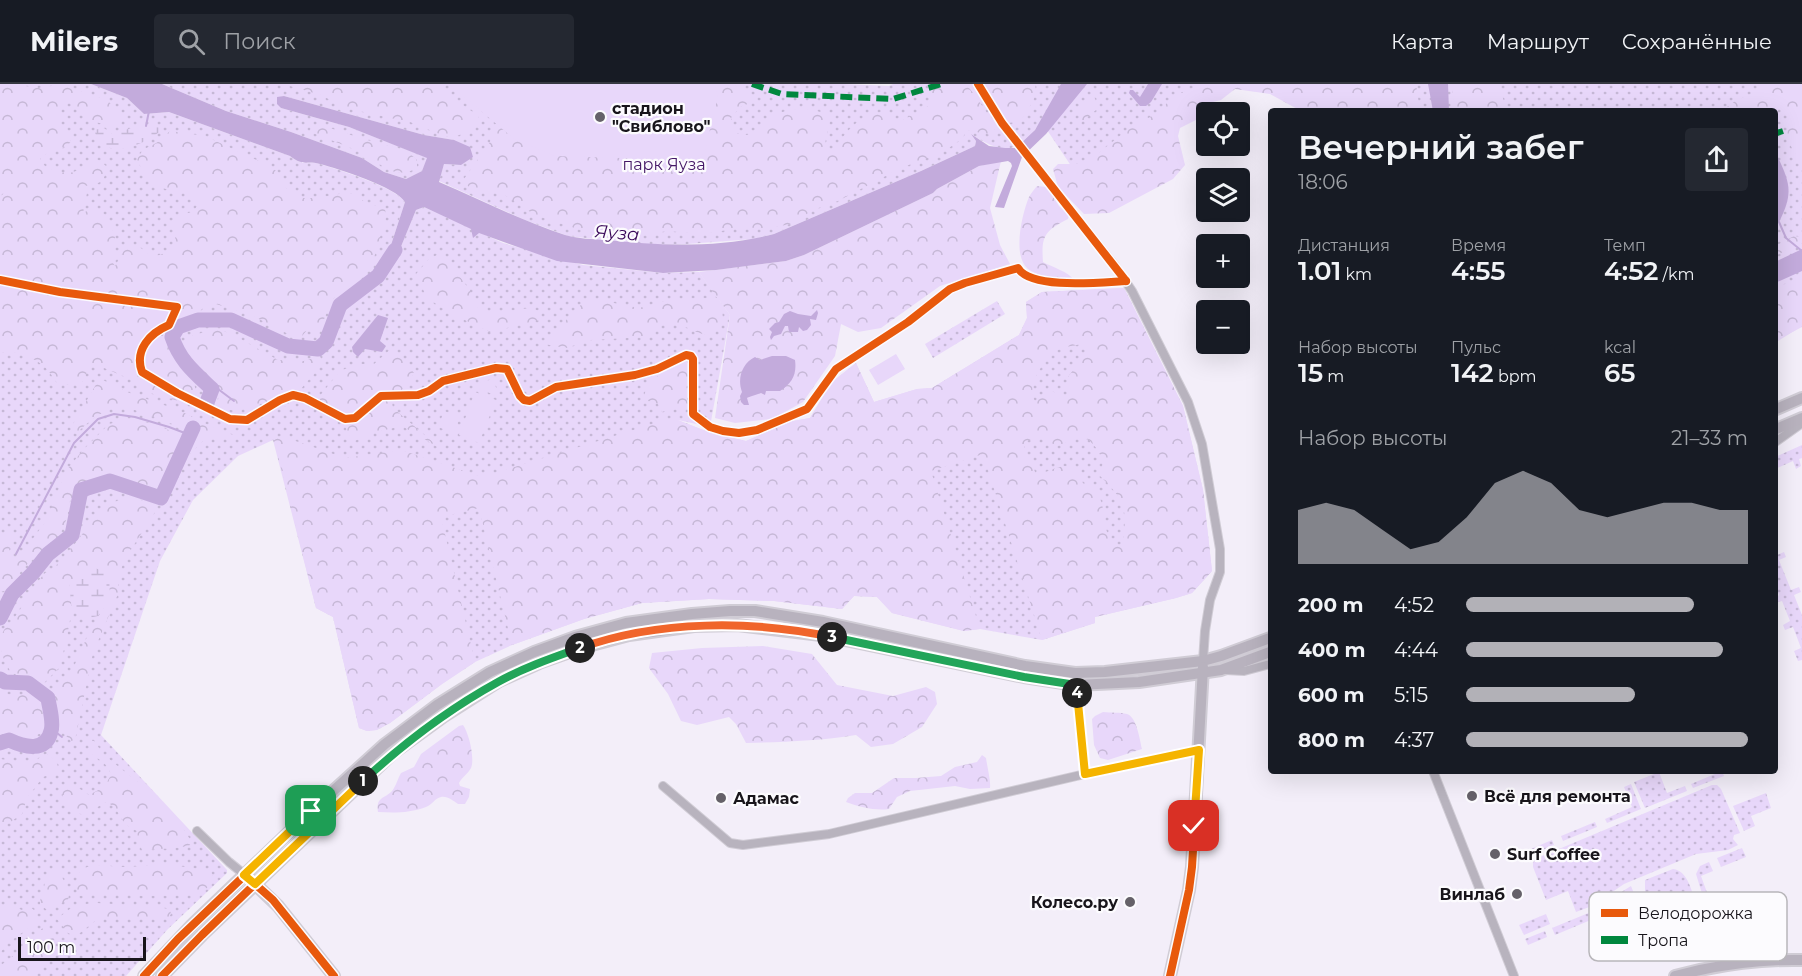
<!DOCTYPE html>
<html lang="ru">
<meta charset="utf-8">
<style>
body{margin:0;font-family:Montserrat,sans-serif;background:#242831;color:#f1f3f6;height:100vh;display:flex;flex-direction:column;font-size:22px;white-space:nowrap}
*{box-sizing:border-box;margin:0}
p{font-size:20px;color:#9ea1a6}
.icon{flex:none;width:33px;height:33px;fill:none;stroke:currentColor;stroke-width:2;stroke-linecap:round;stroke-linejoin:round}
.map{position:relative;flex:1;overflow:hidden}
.details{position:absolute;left:1268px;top:24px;width:510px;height:666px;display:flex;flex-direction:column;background:#171b24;border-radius:6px;box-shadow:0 6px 24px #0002}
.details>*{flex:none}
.tools{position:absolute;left:1196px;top:18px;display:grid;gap:12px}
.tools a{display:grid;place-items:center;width:54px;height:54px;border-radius:6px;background:#171b24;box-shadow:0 6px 24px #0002;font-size:30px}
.scale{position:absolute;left:18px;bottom:15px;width:128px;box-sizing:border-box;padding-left:6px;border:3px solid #18151b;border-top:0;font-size:16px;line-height:21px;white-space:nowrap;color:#18151b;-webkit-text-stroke:4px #fcfbfe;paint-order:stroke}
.pin{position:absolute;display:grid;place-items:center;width:51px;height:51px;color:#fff;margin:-26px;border-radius:12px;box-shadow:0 3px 9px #0006}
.km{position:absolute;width:30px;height:30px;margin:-15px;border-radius:50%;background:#222;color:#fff;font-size:16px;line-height:30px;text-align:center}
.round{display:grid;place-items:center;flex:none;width:63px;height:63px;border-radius:6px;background:#242831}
.overview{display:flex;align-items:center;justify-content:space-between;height:102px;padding:0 30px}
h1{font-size:33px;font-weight:600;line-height:45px}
.stats{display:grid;grid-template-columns:repeat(3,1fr);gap:9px;height:102px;padding:6px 30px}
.stats div{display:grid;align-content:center}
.stats b{font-size:26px;font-weight:600}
.stats small{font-size:16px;font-weight:400}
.stats p{font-size:16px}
.chart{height:168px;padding:12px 30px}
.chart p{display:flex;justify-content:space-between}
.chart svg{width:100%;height:108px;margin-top:6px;fill:#b2b1b7;opacity:.7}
ul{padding:0 30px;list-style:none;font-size:20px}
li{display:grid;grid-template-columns:96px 72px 1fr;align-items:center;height:45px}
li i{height:15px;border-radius:8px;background:#b2b1b7}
header{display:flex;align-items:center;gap:36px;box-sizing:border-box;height:84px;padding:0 30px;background:#171b24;border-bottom:2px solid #363941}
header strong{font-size:28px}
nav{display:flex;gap:33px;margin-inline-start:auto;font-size:21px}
.search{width:420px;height:54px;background:#242831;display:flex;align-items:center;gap:15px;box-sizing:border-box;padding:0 21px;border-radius:6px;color:#9ea1a6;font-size:22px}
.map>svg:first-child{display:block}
.grass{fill:url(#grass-dots)}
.forest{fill:url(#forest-crowns);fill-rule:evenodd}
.wetland{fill:url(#wetland-marsh)}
.garden{fill:#e8d7fa}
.water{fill:#c3abdc}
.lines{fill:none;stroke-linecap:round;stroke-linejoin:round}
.stream{stroke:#c3abdc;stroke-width:2}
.river{stroke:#c3abdc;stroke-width:15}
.street-casing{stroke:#d0ccd5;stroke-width:10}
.secondary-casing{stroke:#d0ccd5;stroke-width:14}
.street{stroke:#b8b3be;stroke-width:8}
.secondary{stroke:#b8b2be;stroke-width:10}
.quiet{stroke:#00873e;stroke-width:6;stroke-dasharray:12 6;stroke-linecap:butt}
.cycleway-casing{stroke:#fcfbfe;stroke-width:11}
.cycleway{stroke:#e8590c;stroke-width:8}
.split-1-casing{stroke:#fff;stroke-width:12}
.split-2-casing{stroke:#fff;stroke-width:12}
.split-3-casing{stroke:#fff;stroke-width:12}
.split-4-casing{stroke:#fff;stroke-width:12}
.split-5-casing{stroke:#fff;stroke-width:12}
.split-1{stroke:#f5b400;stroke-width:8}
.split-2{stroke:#22a559;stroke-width:8}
.split-3{stroke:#f0652b;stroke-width:8}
.split-4{stroke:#22a559;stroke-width:8}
.split-5{stroke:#f5b400;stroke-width:8}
.poi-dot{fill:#656169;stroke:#fcfbfe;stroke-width:2}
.labels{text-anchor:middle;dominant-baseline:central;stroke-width:4.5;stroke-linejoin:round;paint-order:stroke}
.poi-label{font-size:16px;font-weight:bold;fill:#18151b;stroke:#fcfbfe;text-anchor:start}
.park-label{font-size:16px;fill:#441766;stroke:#fcfbfe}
.water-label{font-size:18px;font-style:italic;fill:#3a095a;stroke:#fcfbfe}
.key{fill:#fcfbfe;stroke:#b8b6ba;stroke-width:1.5}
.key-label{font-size:16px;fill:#18151b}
</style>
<header>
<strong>Milers</strong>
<div class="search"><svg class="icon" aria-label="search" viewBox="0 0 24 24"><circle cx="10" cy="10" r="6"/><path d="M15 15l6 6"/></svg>Поиск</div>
<nav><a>Карта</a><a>Маршрут</a><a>Сохранённые</a></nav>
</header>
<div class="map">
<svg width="1802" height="892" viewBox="0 0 1802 892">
<defs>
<pattern id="grass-dots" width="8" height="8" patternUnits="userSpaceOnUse" patternTransform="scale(1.5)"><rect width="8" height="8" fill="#e8d7fa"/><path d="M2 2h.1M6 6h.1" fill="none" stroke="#c6b8d6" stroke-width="1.8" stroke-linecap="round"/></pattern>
<pattern id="forest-crowns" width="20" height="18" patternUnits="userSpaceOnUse" patternTransform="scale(1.5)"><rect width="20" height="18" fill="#e8d7fa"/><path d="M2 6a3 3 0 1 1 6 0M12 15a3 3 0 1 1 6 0" fill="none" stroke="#c6b8d6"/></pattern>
<pattern id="wetland-marsh" width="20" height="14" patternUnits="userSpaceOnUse" patternTransform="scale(1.5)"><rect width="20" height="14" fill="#e8d7fa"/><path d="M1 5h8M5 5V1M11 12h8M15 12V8" fill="none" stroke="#c6b8d6"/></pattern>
</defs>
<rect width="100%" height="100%" fill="#f3eef9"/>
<g class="grass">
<path d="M0,0H91L127,14L144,30L169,28L290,72C304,83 306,76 320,80C339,86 395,103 405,118L391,161L381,186L400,165L416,126L424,123L503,159L583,181L663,189L699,188L730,231L710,343L678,336L711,349L746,357L793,337L810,334L832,298L856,279L874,318L917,305L932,304L1019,251L1027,234L1026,218L1042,208L1124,204L1183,322L1203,406L1212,487L1192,509L1176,514L1095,533V539L1042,556L980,545L964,547L892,529L877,513L854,512L842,525L774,517L709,515L642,519L584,535L512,561L475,578L442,600L390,639L377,646L367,647L359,644L333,533L316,524L273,356L238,372L193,416L160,477L101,651L227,786V789L168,845L126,892H0Z"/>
<path d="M162,0H845L889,2L893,0H1802V243L1775,257L1774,27H1312L1274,8L1212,3L1100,125L1041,37C1019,71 1003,71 971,50L976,57L975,62L921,87L774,150L753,155L687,160H638L568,152L525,136L439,97L444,80L461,81L454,56L424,51L284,12L277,14L281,24L349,43L428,74L422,87L406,95L384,88L362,74L291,48L226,27Z"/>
<path d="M997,217L1005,230L933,274L925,260Z"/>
<path d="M1802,361V374L1799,375L1801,382L1796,385L1793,377L1775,385V373Z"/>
<path d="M1775,466L1777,471L1784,468L1786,473L1779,476L1791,506L1799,503L1801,508L1794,511L1802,531V576L1798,577L1794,567L1801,564L1793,543L1785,546L1783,541L1790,537L1782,517L1775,519V514L1779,511L1775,500Z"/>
<path d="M1722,687L1724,692L1693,704L1691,700Z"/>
<path d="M1659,688L1667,709L1685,702L1687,707L1645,724L1634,698Z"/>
<path d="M1631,700L1641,725L1607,739L1605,735L1632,723L1624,703Z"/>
<path d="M1712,701H1717L1721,705L1740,749L1734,751L1733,755L1738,761L1728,766L1696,770L1624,800L1592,822L1576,828L1568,807L1546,816L1533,783V778L1535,775Z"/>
<path d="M1766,709L1771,724L1751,732L1755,742L1744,747L1733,722Z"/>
<path d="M1595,738L1597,743L1563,757L1561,752Z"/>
<path d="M1552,756L1554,761L1528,772L1526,767Z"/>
<path d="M1742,764L1746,773L1721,783L1717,774Z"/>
<path d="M1709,778L1713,787L1701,792L1709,814L1704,816L1696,790L1700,782Z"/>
<path d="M1673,785C1688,787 1691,806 1696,819L1648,838L1645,828V796Z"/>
<path d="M1631,802L1637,817L1615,826L1610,815Z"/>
<path d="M1603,823L1605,830L1555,851L1552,844Z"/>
<path d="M1546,830L1550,840L1524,851L1519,841Z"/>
<path d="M1545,847L1547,853L1528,861L1525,855Z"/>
</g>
<g class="forest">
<path d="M0,0H13L38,4L64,0L92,12C105,13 123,25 122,38L115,42L89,37L69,18H59L61,44L70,54L71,58C62,67 49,66 40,74C42,81 47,84 54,86C79,95 78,80 99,76L106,82C106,99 99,100 84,102L87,109L83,129L91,125H95L107,132L115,152L113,179L115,182L128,159C154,165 143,181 175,164C178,149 168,143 179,130C190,130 195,128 199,118C189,104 172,110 159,102C150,96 141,85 137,76C143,62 148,65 159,57C163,54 166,50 170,47L205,52L263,79L278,88L286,104L300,114H318L344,109L353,110L368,120L385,124L386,133L374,174L352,202L331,216L322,241L316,248L308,245L302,252L294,253L253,232L213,219L205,222L199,228L183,234L166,233C165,245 164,255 170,266C173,271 179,275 183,279C192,291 198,303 195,318L186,319L153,310L130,295L97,281L89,284L82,299L65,301L57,299C53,294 50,288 45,283C35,274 14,265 0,269V113L7,106L0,100Z"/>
<path d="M283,0H437L449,12L479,32L477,38L462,50L454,53L444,52L410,38L345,24L321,11Z"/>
<path d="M706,0H734L755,17L740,23L731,34L736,49L747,51L767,40L769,34C793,22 806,22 831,32L824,64L830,69C846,50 857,30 884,28L898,39L930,21L932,12L927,0H966L977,14L996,43L992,51L966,46L963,54L946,66L899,85L838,117L813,126L791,140L764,145L746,143L703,150L667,147L631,154L587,148L535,131L503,110L476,107L468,102L464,95L490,58L493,42L500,37Z"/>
<path d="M982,0H1035C1038,15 1027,27 1019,38L1007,39Z"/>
<path d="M1204,0H1416L1420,27H1301L1270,10L1235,5L1221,16L1213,18L1204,32L1180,44L1178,52L1185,81L1173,95L1109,129L1084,130L1058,103L1053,85L1058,80H1077L1096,71L1131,43L1154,31L1177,10Z"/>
<path d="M1452,0H1498L1505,20L1510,27H1454Z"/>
<path d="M1764,0H1802V81C1798,73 1790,63 1788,55C1785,41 1795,35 1782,23L1774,27H1698L1729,22L1735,17L1758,7Z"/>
<path d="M1091,10C1097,14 1096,19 1096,26L1078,41L1082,20Z"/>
<path d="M311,41L324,42L360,54L407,67L417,76V84C393,98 378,76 358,67C342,60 326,54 310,48Z"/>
<path d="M1001,77L990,124L1000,161L1010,180L940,202L881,244L858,248L841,240L835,272L803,318L772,335L735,339L715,334L730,231L719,216C724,233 726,237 712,252C697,251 687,241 674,240C666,239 658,243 650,246L646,253L591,256L566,264L544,260L557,249L572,228L586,217H604L639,224L673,215L717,214L699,188L786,177L804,171L933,109L937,105L979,82Z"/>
<path d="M1037,102L1046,103L1049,106L1059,122L1069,131L1068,135C1045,147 1041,151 1043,178C1052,183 1069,188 1074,196C1060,194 1040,194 1028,185C1012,172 1022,130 1029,113C1031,109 1034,106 1037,102Z"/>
<path d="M1794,152L1802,153V159L1775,172V162Z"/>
<path d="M437,171L445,172L471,208L477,223L493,229L530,224L539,227L540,236L490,248L450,229L427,214L416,190L429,175Z"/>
<path d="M1802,193V242L1775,259V204Z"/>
<path d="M1124,204L1183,322L1203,406L1212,487L1192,509L1176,514L1095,533V539L1042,556L983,370L931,387L980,545L964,547L892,529L877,513L854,512L842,525L774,517L709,515L642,519L584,535L512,561L479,424L441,433L475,578L442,600L390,639L376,646L367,647L359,644L333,533L316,524L274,356L281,352L345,374L401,366L482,393L672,334L711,349L746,357L793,337L810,334L832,298L856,279L874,318L917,305L932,304L1019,251L1027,234L1026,218L1042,208ZM1084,259L1087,262V267L1068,293L1067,311L1062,312L1050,306L1035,317C1025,302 1046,271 1060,265C1067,262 1076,262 1084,259ZM1040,353L1057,362L1080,353L1089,356L1098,366L1103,378L1100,392C1126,417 1127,425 1123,460L1119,461C1101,452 1106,431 1101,417C1099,412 1096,408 1094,403C1091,402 1086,401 1084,400C1078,394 1080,382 1070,382C1056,381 1046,390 1036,390L1024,363L1026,357Z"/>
<path d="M213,245L230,249L278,276L304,277L320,272L323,280L304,301L289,323L263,319L237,327L217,324L219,308L216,300L192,276L184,260L189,253Z"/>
<path d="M393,263L414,289C412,293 409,298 406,302C397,312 390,306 393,324L441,365L402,342L376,348L352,358L342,335L318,314L340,287L357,280H374Z"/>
<path d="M685,275L690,282L686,307L688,321C680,327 671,324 662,328L658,320L645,316C640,300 672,280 685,275Z"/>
<path d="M103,296L127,308L178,326L195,334L192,342L183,344L124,322C104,324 90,336 76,350L72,345L73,340L98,297Z"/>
<path d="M125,336C146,336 163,342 182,353L160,400L153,406L112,393H103L78,403L70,417L67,434L60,450L22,485L15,499L8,506L0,508V455L4,451L12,450L9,467L10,475L19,473L46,437L66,387L83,366L109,340Z"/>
<path d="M201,338L238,353L228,355L214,352L203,357L181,379Z"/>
<path d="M132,414C141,416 149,417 156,423L155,428L125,475L118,493V510L93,569L75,656L71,657L55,640L50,611L71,589L91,544L110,514L69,500L72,525L66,558L59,584L43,600L39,597L18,592L10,587L2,571L0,560V554L4,546L18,529L34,502L45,489L53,485L78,456L101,424L119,416Z"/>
<path d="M763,562L812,570L837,601L893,612L926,603L935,608L937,620L922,643L893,660L871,663L856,651C819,657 783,658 746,659L736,640L729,633L697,641L681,637L668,610L649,584L652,569L702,564Z"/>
<path d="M0,609C5,609 9,611 14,611C30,611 39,609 44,627C47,635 48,642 48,651L39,650L24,657L12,651L0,650Z"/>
<path d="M1103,628C1111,629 1120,628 1127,630C1137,633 1140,657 1142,665L1108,676L1100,674L1094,661L1092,635L1095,632Z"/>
<path d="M463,641C469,649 475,675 471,684C468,690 462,693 459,699L460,702L470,705L469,713L465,720H458C453,717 448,712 441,713C435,714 432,721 426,723C410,729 395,729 378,728C375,711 388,715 394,704C397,699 398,694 401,689L414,683L421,670L459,642Z"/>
<path d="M90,655L94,657L104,671L139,699L163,724L180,739L191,757L190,761C182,765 153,765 142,766L138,757L137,747C133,745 128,743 125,739C118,731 117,722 106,718L91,727L89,731L84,732L72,725L63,715L62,706L70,700L74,701L89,711L104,703L111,691C109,680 98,675 90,669L88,659Z"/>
<path d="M46,670C52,672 58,678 58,684L51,690L43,693L27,714L22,730L0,745V675L31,679Z"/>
<path d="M982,671L986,674C987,682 991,697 990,704L970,705L955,702L910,707L897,713L889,725C875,727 860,723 846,718L848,714L855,709H872L894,694H916L941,692L955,683L977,678Z"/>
<path d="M165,780L211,787L213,795L208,803L197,811L144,812L108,809L78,812C77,804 74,790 83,785C94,778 110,783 121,783C136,783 151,781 165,780Z"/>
<path d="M54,787H59L67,803L69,811L68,816L47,826L40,820C40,812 45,805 45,796Z"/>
<path d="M97,819L161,823L170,826L171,830L169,833L156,836L144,832L127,835L100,833L80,849L72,851L68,849L57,835L75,821Z"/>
<path d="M10,821L22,826L30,823L34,826L38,834L37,838L8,859L0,869V823Z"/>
<path d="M44,843C49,846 52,849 54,855C61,870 41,882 32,892H0V882L19,867L30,854Z"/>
</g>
<g class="wetland">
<path d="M138,42H158L162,46C143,61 105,80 94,46L104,44L112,50Z"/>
<path d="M96,484L109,492L110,514L98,532L83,535L72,525L69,500L84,489Z"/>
</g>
<g class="garden">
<path d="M449,0H715L718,12L704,70L687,76L554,72L513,54Z"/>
<path d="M896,270L905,285L878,301L869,286Z"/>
<path d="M493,295L498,309L497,312L477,304L478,299Z"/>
<path d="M475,308L496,316L479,359L459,351Z"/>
<path d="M444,327L460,333L454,349L438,343Z"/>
</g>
<g class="water">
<path d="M91,0H162L226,27L291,48L362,74L384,88L406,95L422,87L427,74L349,43L281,24L277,20V13L284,12L424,51L454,56L470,63L473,73L461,81L444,80L439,98C481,116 522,137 565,151C578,155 593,155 606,156C661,162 720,164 774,150L921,87L975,62L976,57L971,50L989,62L1005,64H1016L1035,46L1061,0H1087L1046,50L1022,73L1004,124L995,123L1012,82L1011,79L1008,77L979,82L937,105L933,109L804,171L786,177L716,186L663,189L557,177L479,149L473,154L471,145L424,123L416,126L400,165L380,189L391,161L405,118C396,103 339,85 320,80C306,76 304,83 290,72L169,28L144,30L127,14Z"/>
<path d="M1148,0H1162L1151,18L1146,22H1140L1129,9L1130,6H1133L1140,13Z"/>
<path d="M1428,0H1448L1449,27H1433Z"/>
<path d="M1775,69H1776C1790,99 1794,108 1779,138L1775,139Z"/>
<path d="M1802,165V187L1775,199V178Z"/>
<path d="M817,226L818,229L816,236L810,235L811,241L807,246L803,247L799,243L798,248H789L788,242H785L781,250L774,252L771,256L770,253L772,248L769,245L775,239L779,238L784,230L790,227L798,230L811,232Z"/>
<path d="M378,231L388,234L380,257L386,262L382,268L365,265L358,273L353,268L352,263Z"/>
<path d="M772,272H786L795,276C797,291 792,299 780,307H766L765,311L761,309C759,310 748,313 747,314L749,321H744L741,318L740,312L742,308C737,295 742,279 755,273L760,276Z"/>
</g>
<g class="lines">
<g class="stream">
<path d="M146,42L149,27"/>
<path d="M1779,138L1786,154L1802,167"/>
<path d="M212,305H218L234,317"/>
<path d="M16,470L74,359L98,335L114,330L135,333L169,343L190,351"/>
<path d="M52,645L62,653"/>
</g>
<g class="river">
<path d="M206,321L212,305C194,288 180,277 172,253L178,243L198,236H231L288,262L318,265L326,258L340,221L378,192L395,166"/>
<path d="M0,534L12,510L32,490L48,470L72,451L81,406L110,397L161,414L193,344"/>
<path d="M0,595L5,598L28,599L48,614C49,623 54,638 51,647C46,669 24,663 9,656L0,659"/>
</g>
<defs>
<g id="street">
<path d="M1078,136L1115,182L1132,207L1188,318L1202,360L1220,465V488L1210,516L1205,547L1203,577"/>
<path d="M1774,359L1802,339"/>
<path d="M1226,586L1244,587L1270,580"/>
<path d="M1076,601L1085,690"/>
<path d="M1433,687L1514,892"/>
<path d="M663,702L730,759L743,761L829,750L1085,690L1199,666"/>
<path d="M197,747L229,778L245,791"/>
</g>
<g id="secondary">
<path d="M1774,326L1802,314"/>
<path d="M1774,346L1802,334"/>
<path d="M252,797L278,822L334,892"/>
<path d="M144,892L192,841L311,727L385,660L437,621L490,588L534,568L575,553L626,539L692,530L730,527H755L823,538L1025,582L1075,589L1105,588L1203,577L1221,572L1270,554"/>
<path d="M162,892L202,851L393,669L444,632L499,597L539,579L584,563L629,551L694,542L737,541L821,551L1024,593L1076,601L1139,598L1221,586L1270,568"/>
<path d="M1170,892L1189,806L1192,783L1203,583"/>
<path d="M1675,892C1717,881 1759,875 1802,876"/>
</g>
</defs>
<use href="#street" class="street-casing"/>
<use href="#secondary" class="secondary-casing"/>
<use href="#street" class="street"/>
<use href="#secondary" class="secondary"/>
<g class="quiet">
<path d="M752,0L782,10L893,15L941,0"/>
<path d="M1774,50L1783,47"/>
</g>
<defs>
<g id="cycleway">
<path d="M978,0L1002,39L1126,197"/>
<path d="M0,196L60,208L177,223L169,241C150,249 134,266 142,288L177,309L230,335L247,336L280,316L293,311L305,314L345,335L355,334L381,312L418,311L429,307L443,297L496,284L507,285L520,312L524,316L530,317L556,303L635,291L657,285L686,271L691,272L693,275V330L710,343L723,347L739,349L757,346L807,325L836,285L908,238L950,205L965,199L1018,184C1031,206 1103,198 1126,197"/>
<path d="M144,892L178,855L245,791L273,816L334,892"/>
<path d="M162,892L202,851L255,800"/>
<path d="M1170,892L1189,806L1192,783L1199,666"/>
</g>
</defs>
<use href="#cycleway" class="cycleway-casing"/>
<use href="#cycleway" class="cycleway"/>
</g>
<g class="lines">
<defs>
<path id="split-1" d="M311,727L244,791L255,800L363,697"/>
<path id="split-2" d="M363,697C404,659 449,625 498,598C523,584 552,574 580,564"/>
<path id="split-3" d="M580,564C658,536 752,536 832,553"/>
<path id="split-4" d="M832,553L1024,593L1076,601L1077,609"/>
<path id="split-5" d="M1077,609L1085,690L1199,666L1194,742"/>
</defs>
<use href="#split-1" class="split-1-casing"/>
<use href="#split-2" class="split-2-casing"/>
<use href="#split-3" class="split-3-casing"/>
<use href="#split-4" class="split-4-casing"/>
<use href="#split-5" class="split-5-casing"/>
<use href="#split-1" class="split-1"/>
<use href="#split-2" class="split-2"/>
<use href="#split-3" class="split-3"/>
<use href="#split-4" class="split-4"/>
<use href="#split-5" class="split-5"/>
</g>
<g class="poi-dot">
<circle cx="600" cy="33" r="6"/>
<circle cx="1472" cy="712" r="6"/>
<circle cx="721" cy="714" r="6"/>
<circle cx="1495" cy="770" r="6"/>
<circle cx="1517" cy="810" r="6"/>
<circle cx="1130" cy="818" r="6"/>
</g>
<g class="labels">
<g class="poi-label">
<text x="612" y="24">стадион<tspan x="612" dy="18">"Свиблово"</tspan></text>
<text x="1484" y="712">Всё для ремонта</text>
<text x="733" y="714">Адамас</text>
<text x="1507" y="770">Surf Coffee</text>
<text x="1505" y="810" text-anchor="end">Винлаб</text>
<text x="1118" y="818" text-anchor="end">Колесо.ру</text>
</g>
<g class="park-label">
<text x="664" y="80">парк Яуза</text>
</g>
<g class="water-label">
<text transform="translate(617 149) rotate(5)">Яуза</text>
</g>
</g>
<rect x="1589" y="808" width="198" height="69" rx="9" class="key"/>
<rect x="1601" y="825" width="27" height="8" fill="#e8590c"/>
<rect x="1601" y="852" width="27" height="8" fill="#00873e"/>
<g class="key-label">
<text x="1638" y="835">Велодорожка</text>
<text x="1638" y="862">Тропа</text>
</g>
</svg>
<div class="tools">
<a><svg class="icon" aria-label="locate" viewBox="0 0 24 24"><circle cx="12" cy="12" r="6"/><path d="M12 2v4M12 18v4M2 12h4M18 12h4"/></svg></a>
<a><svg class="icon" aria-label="layers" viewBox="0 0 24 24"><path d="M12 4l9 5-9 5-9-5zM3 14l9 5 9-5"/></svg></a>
<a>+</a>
<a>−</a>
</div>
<div class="scale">100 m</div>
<div class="pin" style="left:311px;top:727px;background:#1e9e55"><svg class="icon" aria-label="arrive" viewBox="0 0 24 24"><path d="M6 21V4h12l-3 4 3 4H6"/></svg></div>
<div class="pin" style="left:1194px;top:742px;background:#d93025"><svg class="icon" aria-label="check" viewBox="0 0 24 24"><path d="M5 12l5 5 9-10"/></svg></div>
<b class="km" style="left:363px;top:697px">1</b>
<b class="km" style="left:580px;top:564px">2</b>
<b class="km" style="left:832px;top:553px">3</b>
<b class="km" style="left:1077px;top:609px">4</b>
<section class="details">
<div class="overview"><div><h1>Вечерний забег</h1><p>18:06</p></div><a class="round"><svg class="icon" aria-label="share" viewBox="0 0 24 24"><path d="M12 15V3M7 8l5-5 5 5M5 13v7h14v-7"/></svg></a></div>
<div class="stats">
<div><p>Дистанция</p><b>1.01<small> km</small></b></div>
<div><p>Время</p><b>4:55</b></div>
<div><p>Темп</p><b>4:52<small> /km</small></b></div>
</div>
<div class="stats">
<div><p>Набор высоты</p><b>15<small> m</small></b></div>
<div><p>Пульс</p><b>142<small> bpm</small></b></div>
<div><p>kcal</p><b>65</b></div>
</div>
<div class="chart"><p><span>Набор высоты</span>21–33 m</p>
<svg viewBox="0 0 160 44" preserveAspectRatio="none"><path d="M0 44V22L10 19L20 22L30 30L40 38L50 35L60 25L70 11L80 6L90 11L100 22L110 25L120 22L130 19L140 19L150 22L160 22V44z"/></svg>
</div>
<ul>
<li><b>200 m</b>4:52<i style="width:81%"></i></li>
<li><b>400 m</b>4:44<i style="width:91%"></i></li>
<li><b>600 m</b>5:15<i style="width:60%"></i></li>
<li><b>800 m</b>4:37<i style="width:100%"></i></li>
</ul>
</section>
</div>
